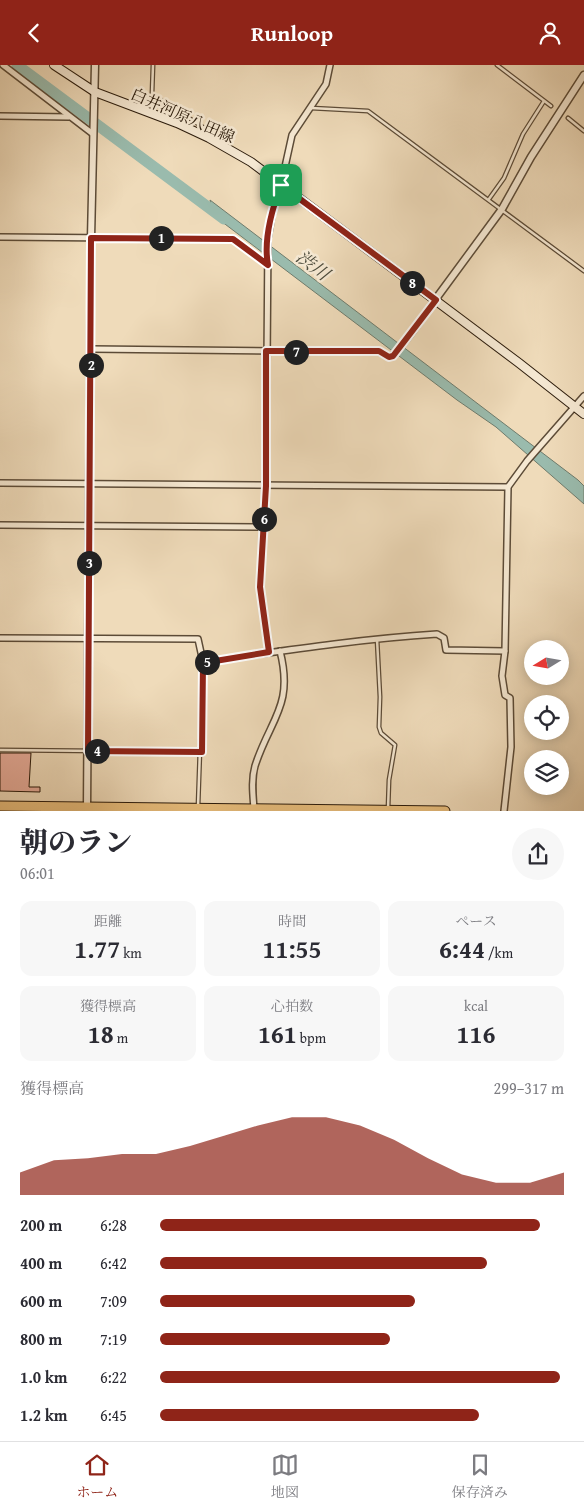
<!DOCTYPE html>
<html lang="ja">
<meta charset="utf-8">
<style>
body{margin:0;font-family:"Gentium Book Plus","Noto Serif JP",serif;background:#f7f7f7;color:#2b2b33;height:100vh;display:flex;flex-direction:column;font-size:19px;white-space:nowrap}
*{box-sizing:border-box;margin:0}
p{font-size:16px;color:#7c7c81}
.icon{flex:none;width:28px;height:28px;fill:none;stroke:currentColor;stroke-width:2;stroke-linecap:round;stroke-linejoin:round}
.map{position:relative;height:746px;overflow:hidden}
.panel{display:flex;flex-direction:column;background:#fff;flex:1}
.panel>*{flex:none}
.needle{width:32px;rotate:259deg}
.tools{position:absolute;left:524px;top:575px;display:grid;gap:10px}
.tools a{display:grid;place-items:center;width:45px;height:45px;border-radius:50%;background:#fff;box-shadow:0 2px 12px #0003;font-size:25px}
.pin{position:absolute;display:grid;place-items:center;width:42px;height:42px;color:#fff;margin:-21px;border-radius:10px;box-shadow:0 2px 8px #0006}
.km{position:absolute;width:25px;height:25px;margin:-12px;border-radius:50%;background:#222;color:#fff;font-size:14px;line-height:25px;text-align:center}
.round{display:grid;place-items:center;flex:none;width:52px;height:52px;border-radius:26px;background:#f7f7f7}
.headline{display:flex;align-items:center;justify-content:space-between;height:85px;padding:0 20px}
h1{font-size:28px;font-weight:800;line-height:38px}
.figures{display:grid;grid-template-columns:repeat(3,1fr);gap:8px;height:85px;padding:5px 20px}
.figures div{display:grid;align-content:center;border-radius:12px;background:#f7f7f7;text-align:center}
.figures b{font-size:25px;font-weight:800}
.figures small{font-size:14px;font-weight:400}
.figures p{font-size:14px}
.chart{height:140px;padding:10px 20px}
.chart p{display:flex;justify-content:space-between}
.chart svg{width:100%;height:90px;margin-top:5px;fill:#8f2418;opacity:.7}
ul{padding:0 20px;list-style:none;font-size:16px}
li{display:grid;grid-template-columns:80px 60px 1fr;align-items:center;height:38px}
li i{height:12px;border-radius:6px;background:#8f2418}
header{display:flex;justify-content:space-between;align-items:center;height:65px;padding:0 20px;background:#8f2418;color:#fff;font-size:22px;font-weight:800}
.menu{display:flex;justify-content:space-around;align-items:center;height:70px;border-top:1px solid #e1e1e2;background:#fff;font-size:14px;color:#7c7c81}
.menu a{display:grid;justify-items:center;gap:2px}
.menu .selected{color:#8f2418}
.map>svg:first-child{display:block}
.water{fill:#9abbad;stroke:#6e7b6c}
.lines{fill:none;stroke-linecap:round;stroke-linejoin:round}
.river{stroke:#9abbad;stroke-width:11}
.building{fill:#e6ac9a;stroke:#2b1b0b}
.service-casing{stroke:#5c4b37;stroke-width:5}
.minor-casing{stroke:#5c4b37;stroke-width:8}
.tertiary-casing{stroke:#5c4b37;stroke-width:9}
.secondary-casing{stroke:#2b1b0b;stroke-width:10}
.trunk-casing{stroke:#2b1b0b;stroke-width:11}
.service{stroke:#f5e8d2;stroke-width:2.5}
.minor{stroke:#f5e8d2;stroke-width:5}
.tertiary{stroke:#f5e8d2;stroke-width:6}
.secondary{stroke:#f5e8d2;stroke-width:8}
.trunk{stroke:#e8be7d;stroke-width:9}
.route-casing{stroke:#fff;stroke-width:10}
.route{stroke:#8f2418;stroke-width:6}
.labels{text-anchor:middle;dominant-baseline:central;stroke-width:5;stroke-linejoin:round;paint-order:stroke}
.street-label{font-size:16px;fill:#2b1b0b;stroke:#f5e8d2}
.water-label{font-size:18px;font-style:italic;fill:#4c4b3c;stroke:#f5e8d2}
</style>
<header><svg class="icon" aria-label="back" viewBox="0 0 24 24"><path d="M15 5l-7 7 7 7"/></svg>Runloop<svg class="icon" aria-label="person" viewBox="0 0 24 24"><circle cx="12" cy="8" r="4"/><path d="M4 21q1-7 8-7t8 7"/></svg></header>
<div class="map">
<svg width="584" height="746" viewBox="0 0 584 746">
<rect width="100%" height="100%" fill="#efdbba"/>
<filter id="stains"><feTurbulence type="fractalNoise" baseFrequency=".004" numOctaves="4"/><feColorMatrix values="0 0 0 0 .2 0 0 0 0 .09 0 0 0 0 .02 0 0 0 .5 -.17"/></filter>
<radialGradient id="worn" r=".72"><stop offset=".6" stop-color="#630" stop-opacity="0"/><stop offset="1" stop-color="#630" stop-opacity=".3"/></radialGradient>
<path class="water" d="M210,135L578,415L584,421V439L496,362L457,335L213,150Z"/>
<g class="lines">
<path class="river" d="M17,0L224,154"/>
</g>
<path class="building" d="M0,688H31L29,722H40V727L0,726Z"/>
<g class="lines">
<defs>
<g id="service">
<path d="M153,0L152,29L212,68L210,72"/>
<path d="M497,0L551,41"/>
<path d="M311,43L368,46L584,206"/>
<path d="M568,53L584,66"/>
<path d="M489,134L504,113L523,69L544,36"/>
<path d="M377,574L380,632L379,662L381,668L395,680L389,715L388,744"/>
<path d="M0,685L202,687"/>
<path d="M198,742L203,597"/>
</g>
<g id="minor">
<path d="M3,0L93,69"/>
<path d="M0,51L69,52"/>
<path d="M0,172L233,174L268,200"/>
<path d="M91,284L379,287L389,292C400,288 427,247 435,235"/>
<path d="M0,418L508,422"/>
<path d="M0,460L264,462"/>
<path d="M0,573L198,574L203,597C281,586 359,574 437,569L444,573L446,585L505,586"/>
<path d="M269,587L260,522L266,421L268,173L274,139L281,120L292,70L326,19L330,0"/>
<path d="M254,744C253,730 251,715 255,701C270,654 294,641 280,586"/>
<path d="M504,746L511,682L510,633L505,630L502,611L505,586L508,422L527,396L584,331"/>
</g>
<g id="tertiary">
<path d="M435,235L502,144L531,92L584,10"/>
<path d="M87,745L91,173L95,0"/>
</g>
<path id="secondary" d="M54,0L95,27L177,58L209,73L251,97L519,298L584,349"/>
<path id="trunk" d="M0,741L445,746"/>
</defs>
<use href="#service" class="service-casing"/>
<use href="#minor" class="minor-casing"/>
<use href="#tertiary" class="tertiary-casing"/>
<use href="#secondary" class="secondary-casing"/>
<use href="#trunk" class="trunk-casing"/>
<use href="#service" class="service"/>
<use href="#minor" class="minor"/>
<use href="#tertiary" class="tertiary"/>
<use href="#secondary" class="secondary"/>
<use href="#trunk" class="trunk"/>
</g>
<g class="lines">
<defs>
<path id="route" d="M281,120L436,235L393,291L389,292L379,286H266V421L260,522L269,587L203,598L202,687L88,686L91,173L233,174L268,200C263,174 272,144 281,120Z"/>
</defs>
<use href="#route" class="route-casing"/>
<use href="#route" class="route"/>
</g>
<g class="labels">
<g class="street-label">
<text transform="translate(183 50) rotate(24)">白井河原八田線</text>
</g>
<g class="water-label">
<text transform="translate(313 200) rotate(37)">渋川</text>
</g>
</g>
<rect width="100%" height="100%" filter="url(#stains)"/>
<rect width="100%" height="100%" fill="url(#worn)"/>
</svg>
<div class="tools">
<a><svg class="needle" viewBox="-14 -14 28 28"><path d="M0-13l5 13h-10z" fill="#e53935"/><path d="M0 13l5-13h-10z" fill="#7c7c81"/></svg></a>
<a><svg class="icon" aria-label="locate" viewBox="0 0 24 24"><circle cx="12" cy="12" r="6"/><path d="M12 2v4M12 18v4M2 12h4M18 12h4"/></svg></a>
<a><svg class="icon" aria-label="layers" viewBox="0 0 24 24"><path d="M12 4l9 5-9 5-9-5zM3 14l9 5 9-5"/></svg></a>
</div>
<div class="pin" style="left:281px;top:120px;background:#1e9e55"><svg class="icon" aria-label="arrive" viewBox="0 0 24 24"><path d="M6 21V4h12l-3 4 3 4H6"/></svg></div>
<b class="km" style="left:161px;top:173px">1</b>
<b class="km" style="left:91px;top:300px">2</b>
<b class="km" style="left:89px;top:498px">3</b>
<b class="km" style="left:97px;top:686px">4</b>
<b class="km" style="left:207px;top:597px">5</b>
<b class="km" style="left:264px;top:454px">6</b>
<b class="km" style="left:296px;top:287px">7</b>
<b class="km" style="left:412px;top:218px">8</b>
</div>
<section class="panel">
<div class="headline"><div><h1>朝のラン</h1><p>06:01</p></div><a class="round"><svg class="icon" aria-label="share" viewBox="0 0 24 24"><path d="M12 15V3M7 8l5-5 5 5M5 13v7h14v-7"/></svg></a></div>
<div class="figures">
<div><p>距離</p><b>1.77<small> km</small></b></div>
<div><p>時間</p><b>11:55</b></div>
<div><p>ペース</p><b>6:44<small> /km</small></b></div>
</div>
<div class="figures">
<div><p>獲得標高</p><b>18<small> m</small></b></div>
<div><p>心拍数</p><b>161<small> bpm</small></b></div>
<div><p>kcal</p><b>116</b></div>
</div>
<div class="chart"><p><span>獲得標高</span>299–317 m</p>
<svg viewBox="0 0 160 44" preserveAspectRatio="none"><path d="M0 44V33L10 27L20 26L30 24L40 24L50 20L60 15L70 10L80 6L90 6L100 10L110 17L120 26L130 34L140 38L150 38L160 33V44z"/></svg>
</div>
<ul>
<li><b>200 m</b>6:28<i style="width:94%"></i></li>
<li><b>400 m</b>6:42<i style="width:81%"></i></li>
<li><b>600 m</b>7:09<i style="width:63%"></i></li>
<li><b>800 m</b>7:19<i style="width:57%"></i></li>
<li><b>1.0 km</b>6:22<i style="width:99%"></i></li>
<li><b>1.2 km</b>6:45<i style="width:79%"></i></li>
</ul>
</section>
<nav class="menu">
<a class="selected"><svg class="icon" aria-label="home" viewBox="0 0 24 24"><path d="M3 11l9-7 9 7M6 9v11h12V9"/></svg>ホーム</a>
<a><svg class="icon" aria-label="map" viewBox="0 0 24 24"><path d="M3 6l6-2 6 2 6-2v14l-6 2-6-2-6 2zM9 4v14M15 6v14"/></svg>地図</a>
<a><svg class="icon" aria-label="saved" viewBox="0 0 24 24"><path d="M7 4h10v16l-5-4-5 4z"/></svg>保存済み</a>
</nav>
